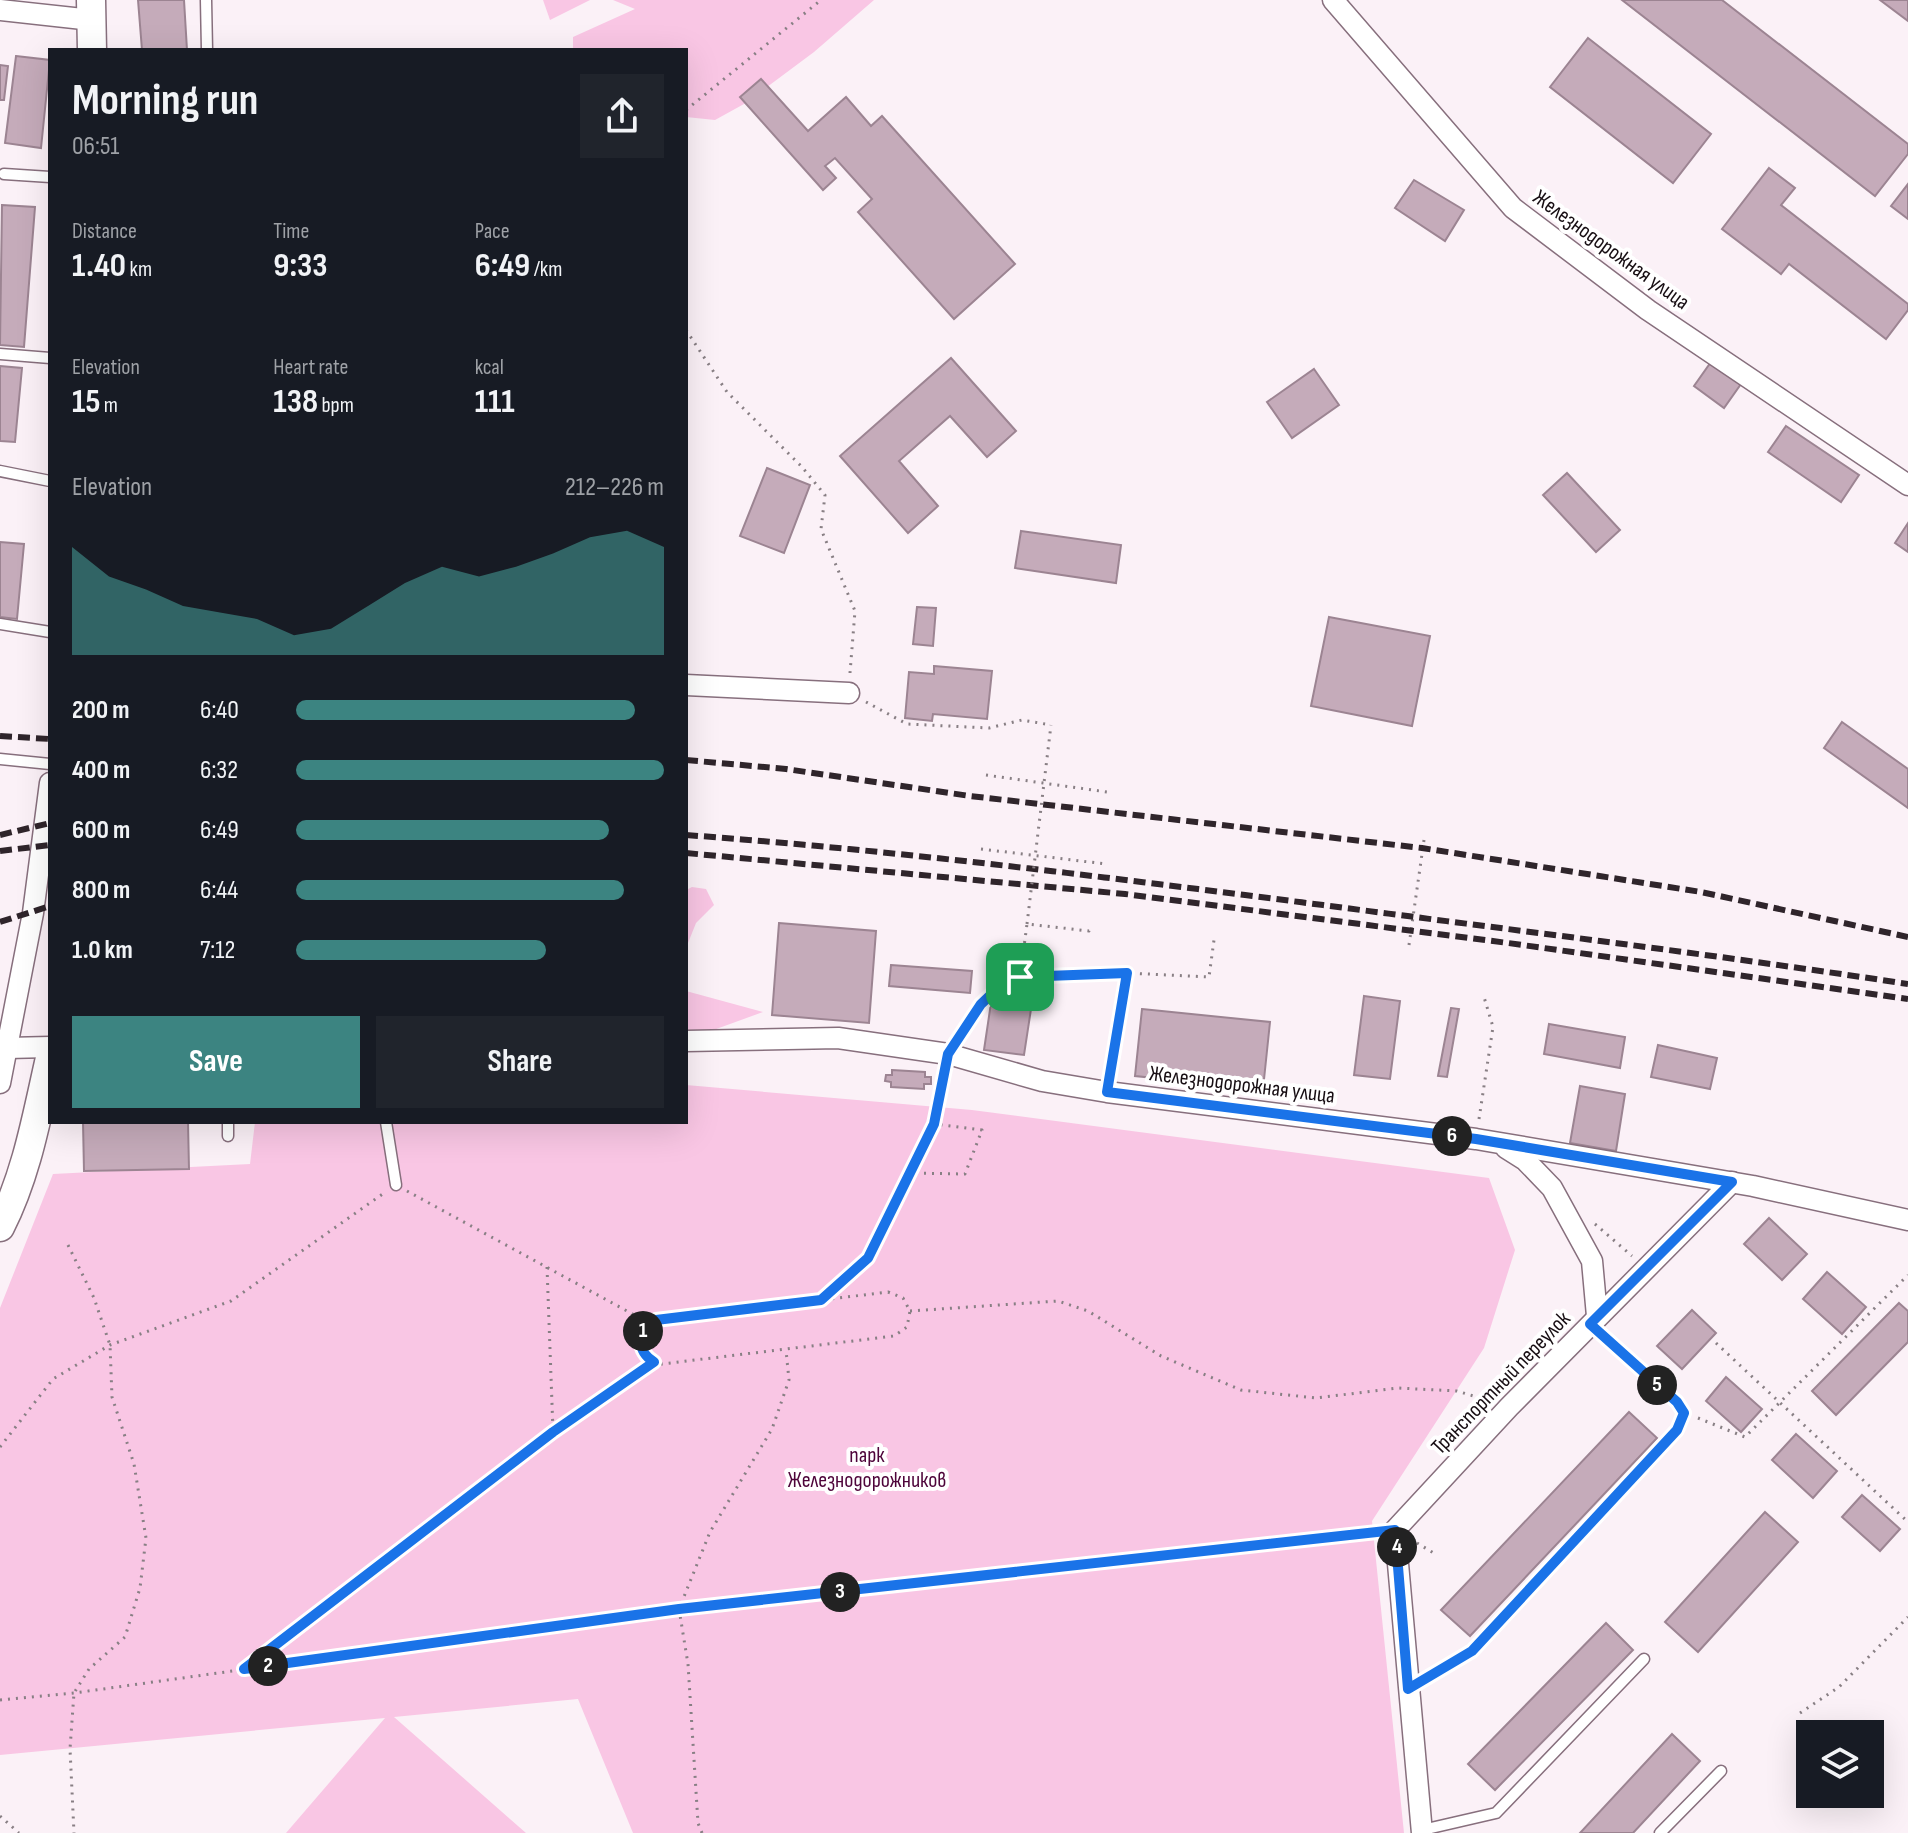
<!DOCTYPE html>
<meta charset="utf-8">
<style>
body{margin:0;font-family:"Sofia Sans Condensed",sans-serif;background:#20242c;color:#f1f3f6;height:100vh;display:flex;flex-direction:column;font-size:30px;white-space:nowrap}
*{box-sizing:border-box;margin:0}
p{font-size:26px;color:#9ea1a6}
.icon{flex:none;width:44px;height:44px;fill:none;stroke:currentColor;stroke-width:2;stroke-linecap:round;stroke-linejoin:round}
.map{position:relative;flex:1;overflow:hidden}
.drawer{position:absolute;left:48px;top:48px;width:640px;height:1076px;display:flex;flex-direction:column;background:#171b24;border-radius:0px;box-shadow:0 8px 32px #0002}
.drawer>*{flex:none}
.tools{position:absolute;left:1796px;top:1720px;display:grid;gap:16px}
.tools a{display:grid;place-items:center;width:88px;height:88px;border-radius:0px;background:#171b24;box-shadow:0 8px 32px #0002;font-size:40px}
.pin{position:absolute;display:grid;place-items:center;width:68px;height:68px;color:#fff;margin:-34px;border-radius:16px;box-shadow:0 4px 12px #0006}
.km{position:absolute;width:40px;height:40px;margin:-20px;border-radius:50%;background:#222;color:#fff;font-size:22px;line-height:40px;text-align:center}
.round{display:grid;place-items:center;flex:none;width:84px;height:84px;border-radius:0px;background:#20242c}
.headline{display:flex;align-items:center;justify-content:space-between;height:136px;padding:0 24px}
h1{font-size:44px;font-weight:700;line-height:60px}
.figures{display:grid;grid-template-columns:repeat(3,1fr);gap:12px;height:136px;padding:8px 24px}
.figures div{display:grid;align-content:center}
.figures b{font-size:34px;font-weight:700}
.figures small{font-size:22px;font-weight:400}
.figures p{font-size:22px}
.chart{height:224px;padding:16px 24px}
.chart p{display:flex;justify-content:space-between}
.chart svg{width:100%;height:144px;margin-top:8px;fill:#3c8481;opacity:.7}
.cta{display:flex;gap:16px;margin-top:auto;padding:16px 24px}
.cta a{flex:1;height:92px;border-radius:0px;background:#3c8481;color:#fff;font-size:32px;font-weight:700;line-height:92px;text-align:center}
.cta a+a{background:#20242c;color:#f1f3f6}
ul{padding:0 24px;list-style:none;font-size:26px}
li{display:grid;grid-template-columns:128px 96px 1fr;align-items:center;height:60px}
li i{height:20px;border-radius:10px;background:#3c8481}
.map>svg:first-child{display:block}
.green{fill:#f9c6e4}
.building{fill:#c5abba;stroke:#9c8492;stroke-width:2}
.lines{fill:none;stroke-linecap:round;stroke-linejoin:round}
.service-casing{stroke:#876f7d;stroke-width:13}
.minor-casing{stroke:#876f7d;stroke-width:23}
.secondary-casing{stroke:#876f7d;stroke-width:31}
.path{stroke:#887f84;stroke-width:3;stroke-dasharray:2 6;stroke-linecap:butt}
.service{stroke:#fff;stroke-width:10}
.minor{stroke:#fff;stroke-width:20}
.secondary{stroke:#fff;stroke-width:28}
.rail{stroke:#2f252b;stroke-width:6;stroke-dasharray:12 6;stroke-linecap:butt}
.path-bridge{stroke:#887f84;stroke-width:3;stroke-dasharray:2 6;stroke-linecap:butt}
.route-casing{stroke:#fff;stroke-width:16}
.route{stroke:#1a73e8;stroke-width:10}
.labels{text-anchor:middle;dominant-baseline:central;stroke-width:8;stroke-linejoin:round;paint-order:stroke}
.street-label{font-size:22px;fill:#170e13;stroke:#fff}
.park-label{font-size:22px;fill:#4e043a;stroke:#fff}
</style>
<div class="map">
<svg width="1908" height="1833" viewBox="0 0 1908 1833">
<rect width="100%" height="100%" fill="#fbf1f7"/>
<g class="green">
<path d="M543,0H590L550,20Z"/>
<path d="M613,0H874L814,52L744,104L715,120L686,117V50H573V37L635,9Z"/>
<path d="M692,887L706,889L714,905L696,923L686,948V890Z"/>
<path d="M686,991L763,1012L686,1040Z"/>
<path d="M686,1085L972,1110L1489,1178L1515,1250L1484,1348L1372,1521L1404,1833H633L578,1699L394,1717L526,1833H286L385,1718L0,1755V1308L53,1174L250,1164L255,1122H686Z"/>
</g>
<g class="building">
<path d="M138,0H184L187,50H142Z"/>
<path d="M1622,0H1722L1908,144V154L1875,196Z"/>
<path d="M1880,0H1908V21Z"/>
<path d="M1588,38L1711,134L1673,183L1550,87Z"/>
<path d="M16,56L50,60L41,148L5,143Z"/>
<path d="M0,65L8,66L4,100H0Z"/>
<path d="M761,79L808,131L846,97L871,126L882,116L1015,264L954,319L858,212L872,199L835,158L825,166L836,178L823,190L740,97Z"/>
<path d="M1769,168L1795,188L1781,205L1908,304V310L1886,339L1789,264L1781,274L1722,229Z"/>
<path d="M1414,180L1464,210L1445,241L1395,208Z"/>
<path d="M1908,184V219L1891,206Z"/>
<path d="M2,205L35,207L24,347L0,345Z"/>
<path d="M951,358L1016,431L987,457L950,416L899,461L938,506L908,533L840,456Z"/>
<path d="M1711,362L1741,384L1724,408L1694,386Z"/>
<path d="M0,366L22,368L15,442L0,441Z"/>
<path d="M1314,369L1339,405L1292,438L1267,402Z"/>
<path d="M1786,426L1859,475L1841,502L1768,452Z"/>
<path d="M767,468L810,485L784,553L740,536Z"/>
<path d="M1567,473L1620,530L1596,552L1543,495Z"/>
<path d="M1908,523V552L1895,543Z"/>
<path d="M1021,531L1121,545L1116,583L1015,568Z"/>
<path d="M0,542L24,544L17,619L0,617Z"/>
<path d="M917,607L936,608L933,646L913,644Z"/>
<path d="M1329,617L1430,636L1412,726L1311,706Z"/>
<path d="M934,666L992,671L987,719L933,714L932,721L905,718L909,672L934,674Z"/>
<path d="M1842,722L1908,769V808L1824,748Z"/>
<path d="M779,923L876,931L869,1023L772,1015Z"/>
<path d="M891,965L972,971L970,993L889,986Z"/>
<path d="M1364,996L1400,1001L1390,1079L1354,1075Z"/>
<path d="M991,1003L1031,1009L1024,1055L984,1050Z"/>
<path d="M1451,1008L1459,1009L1447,1077L1438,1076Z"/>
<path d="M1142,1009L1270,1022L1263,1089L1135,1076Z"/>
<path d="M1549,1024L1625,1037L1620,1068L1544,1054Z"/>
<path d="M1658,1045L1717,1058L1710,1089L1651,1077Z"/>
<path d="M892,1070L925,1072V1077H931V1084H924V1089L891,1087V1082L885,1081L886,1075H892Z"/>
<path d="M1580,1086L1625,1094L1616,1151L1570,1143Z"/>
<path d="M83,1122H188L189,1169L84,1171Z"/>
<path d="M1769,1218L1807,1254L1782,1280L1744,1244Z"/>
<path d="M1827,1272L1866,1307L1842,1334L1803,1299Z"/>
<path d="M1899,1303L1908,1311V1342L1836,1415L1812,1391Z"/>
<path d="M1692,1310L1716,1333L1682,1369L1657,1346Z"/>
<path d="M1726,1377L1762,1409L1741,1432L1706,1401Z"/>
<path d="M1629,1412L1657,1438L1470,1636L1441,1610Z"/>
<path d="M1796,1434L1837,1471L1813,1498L1772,1460Z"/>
<path d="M1862,1495L1900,1529L1880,1551L1842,1517Z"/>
<path d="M1765,1512L1798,1542L1698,1652L1665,1622Z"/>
<path d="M1606,1623L1633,1650L1495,1790L1468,1764Z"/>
<path d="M1672,1734L1700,1761L1633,1833H1580Z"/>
</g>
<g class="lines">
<defs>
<g id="service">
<path d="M206,0L207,50"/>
<path d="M4,174L50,177"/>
<path d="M0,354L50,358"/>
<path d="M0,471L50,481"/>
<path d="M0,624L50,632"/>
<path d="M0,759L50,764"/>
<path d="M228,1122V1136"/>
<path d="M386,1122L396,1185"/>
<path d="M1410,1688L1472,1651L1677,1430L1684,1413L1677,1402L1590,1324"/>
<path d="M1422,1830L1496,1813L1644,1659"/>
<path d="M1660,1833L1721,1771"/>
</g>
<g id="minor">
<path d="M1333,0L1513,208L1648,310L1908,485"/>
<path d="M0,10L92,20"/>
<path d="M686,685L849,693"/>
<path d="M686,1041L838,1038L948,1054L1042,1081L1107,1092L1476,1139L1753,1186L1908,1220"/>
<path d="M7,1048L50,1047"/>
<path d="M0,1083L33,913L50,783"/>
<path d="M1506,1148L1525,1160L1552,1188L1592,1261L1597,1316"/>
<path d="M1422,1833L1395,1530L1509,1407L1732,1182"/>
</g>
<g id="secondary">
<path d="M91,0L92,50"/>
<path d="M0,1227C27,1174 37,1115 50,1058"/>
</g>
</defs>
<use href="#service" class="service-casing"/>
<use href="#minor" class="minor-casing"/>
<use href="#secondary" class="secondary-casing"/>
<g class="path">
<path d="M686,110L821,0"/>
<path d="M686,330L727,392L802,467L825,495L821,529L855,611L850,673"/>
<path d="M866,702L907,724L989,728L1022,720L1051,725"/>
<path d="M986,775L1107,792"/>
<path d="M981,849L1106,864"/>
<path d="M1409,945L1424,840"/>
<path d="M1020,977L1127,973L1209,977L1214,940"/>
<path d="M960,1036C978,1009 989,990 1020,977L1027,924L1089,931L1090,926"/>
<path d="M1110,1072L1127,973"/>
<path d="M1479,1119L1493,1027L1484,997"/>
<path d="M908,1173L965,1174L982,1130L935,1124"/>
<path d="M407,1191L649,1323"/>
<path d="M1595,1224L1632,1256"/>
<path d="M68,1245L94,1298L110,1345L112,1397L134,1464L146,1538L140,1588L125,1637L89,1669L74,1693L70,1749L74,1833"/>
<path d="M547,1267L553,1431"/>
<path d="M888,1292L903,1298L910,1311L907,1327L894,1336L662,1364L648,1358L640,1344L644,1329L656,1320Z"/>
<path d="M822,1299L868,1258L934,1124L944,1072"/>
<path d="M910,1311L1058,1301L1088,1311L1161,1356L1241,1390L1316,1398L1398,1388L1457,1391L1490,1401"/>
<path d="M1716,1343L1908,1522"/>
<path d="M1698,1418L1745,1437L1908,1275"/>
<path d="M0,1447L53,1379L110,1345L231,1301L384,1193"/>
<path d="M1417,1543L1437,1555"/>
<path d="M247,1667L553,1432L654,1363"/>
<path d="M0,1700L74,1693L679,1609L1377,1532"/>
<path d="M1800,1713L1839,1687L1908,1617"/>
<path d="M0,1816L19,1833"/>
<path d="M702,1833L698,1823L688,1664L679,1609L710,1532L772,1429L789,1380L786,1350"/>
</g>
<use href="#service" class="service"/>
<use href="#minor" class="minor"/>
<use href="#secondary" class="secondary"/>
<g class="rail">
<path d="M0,736L50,739"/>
<path d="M686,760L786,769L970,796L1422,848L1701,892L1908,937"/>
<path d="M0,835L50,823"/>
<path d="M686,835C904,851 1121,879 1338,907C1528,932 1718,955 1908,984"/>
<path d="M0,851L50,845"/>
<path d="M686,853L1125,894L1508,943L1908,999"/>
<path d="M0,922L50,906"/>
</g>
<path class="path-bridge" d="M1027,924L1051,725"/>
</g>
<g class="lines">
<defs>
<path id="route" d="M1127,973L1107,1092L1476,1139L1732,1182L1590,1324L1677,1402L1684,1413L1677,1430L1472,1651L1408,1689L1395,1530L679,1609L244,1669L553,1432L654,1362C636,1351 637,1330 656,1320L821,1300L868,1258L934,1124L948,1054L981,1004L1001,985L1020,977Z"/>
</defs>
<use href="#route" class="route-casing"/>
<use href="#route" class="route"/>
</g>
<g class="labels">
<g class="street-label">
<text transform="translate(1611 250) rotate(36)">Железнодорожная улица</text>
<text transform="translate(1242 1085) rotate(7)">Железнодорожная улица</text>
<text transform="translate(1501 1383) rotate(-46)">Транспортный переулок</text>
</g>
<g class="park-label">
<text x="867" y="1455">парк<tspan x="867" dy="25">Железнодорожников</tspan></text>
</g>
</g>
</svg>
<div class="tools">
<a><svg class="icon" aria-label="layers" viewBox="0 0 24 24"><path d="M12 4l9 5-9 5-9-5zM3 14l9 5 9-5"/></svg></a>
</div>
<div class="pin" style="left:1020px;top:977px;background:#1e9e55"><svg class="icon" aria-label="arrive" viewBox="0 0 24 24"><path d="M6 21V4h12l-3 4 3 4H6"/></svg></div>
<b class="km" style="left:643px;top:1331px">1</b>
<b class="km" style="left:268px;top:1666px">2</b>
<b class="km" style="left:840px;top:1592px">3</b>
<b class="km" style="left:1397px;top:1547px">4</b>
<b class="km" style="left:1657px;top:1385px">5</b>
<b class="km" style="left:1452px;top:1136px">6</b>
<section class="drawer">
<div class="headline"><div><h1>Morning run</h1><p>06:51</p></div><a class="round"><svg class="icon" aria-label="share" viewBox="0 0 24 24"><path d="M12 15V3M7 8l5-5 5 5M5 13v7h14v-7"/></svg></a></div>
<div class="figures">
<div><p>Distance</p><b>1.40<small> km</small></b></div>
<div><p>Time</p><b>9:33</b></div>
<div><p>Pace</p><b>6:49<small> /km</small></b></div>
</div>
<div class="figures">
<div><p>Elevation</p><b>15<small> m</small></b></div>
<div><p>Heart rate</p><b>138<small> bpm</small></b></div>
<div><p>kcal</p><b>111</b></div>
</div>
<div class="chart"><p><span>Elevation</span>212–226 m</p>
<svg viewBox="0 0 160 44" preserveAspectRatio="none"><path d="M0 44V11L10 20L20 24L30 29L40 31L50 33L60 38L70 36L80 29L90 22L100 17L110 20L120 17L130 13L140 8L150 6L160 11V44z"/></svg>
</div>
<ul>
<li><b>200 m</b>6:40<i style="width:92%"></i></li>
<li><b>400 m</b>6:32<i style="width:100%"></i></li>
<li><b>600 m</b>6:49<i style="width:85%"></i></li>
<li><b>800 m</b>6:44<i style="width:89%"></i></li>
<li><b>1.0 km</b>7:12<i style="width:68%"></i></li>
</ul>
<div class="cta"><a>Save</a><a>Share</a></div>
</section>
</div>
